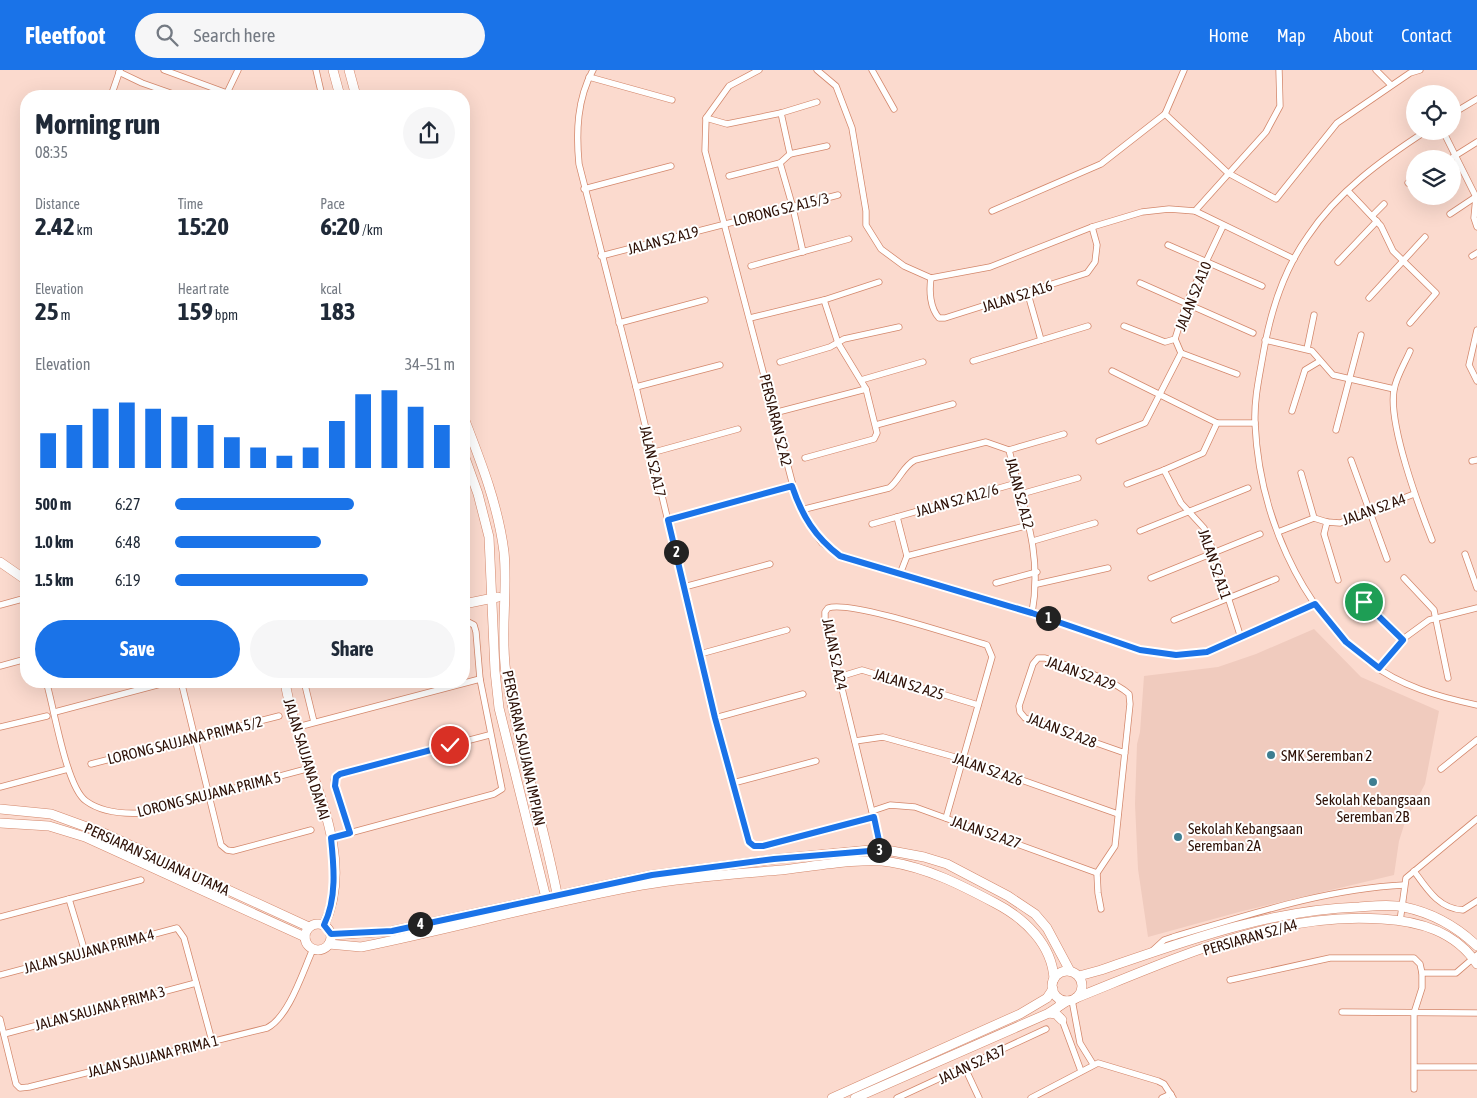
<!DOCTYPE html>
<meta charset="utf-8">
<style>
body{margin:0;font-family:"Asap Condensed",sans-serif;background:#f6f6f7;color:#1f2937;height:100vh;display:flex;flex-direction:column;font-size:19px;white-space:nowrap}
*{box-sizing:border-box;margin:0}
p{font-size:16px;color:#747a83}
.icon{flex:none;width:28px;height:28px;fill:none;stroke:currentColor;stroke-width:2;stroke-linecap:round;stroke-linejoin:round}
.map{position:relative;flex:1;overflow:hidden}
.drawer{position:absolute;left:20px;top:20px;width:450px;height:598px;display:flex;flex-direction:column;background:#fff;border-radius:20px;box-shadow:0 5px 20px #0002}
.drawer>*{flex:none}
.tools{position:absolute;left:1406px;top:15px;display:grid;gap:10px}
.tools a{display:grid;place-items:center;width:55px;height:55px;border-radius:50%;background:#fff;box-shadow:0 5px 20px #0002;font-size:25px}
.pin{position:absolute;display:grid;place-items:center;width:42px;height:42px;color:#fff;margin:-21px;border:2px solid #fff;border-radius:50%;box-shadow:0 1px 5px #0007}
.km{position:absolute;width:25px;height:25px;margin:-12px;border-radius:50%;background:#222;color:#fff;font-size:14px;line-height:25px;text-align:center}
.round{display:grid;place-items:center;flex:none;width:52px;height:52px;border-radius:26px;background:#f6f6f7}
.overview{display:flex;align-items:center;justify-content:space-between;height:85px;padding:0 15px}
h1{font-size:28px;font-weight:700;line-height:38px}
.figures{display:grid;grid-template-columns:repeat(3,1fr);gap:8px;height:85px;padding:5px 15px}
.figures div{display:grid;align-content:center}
.figures b{font-size:25px;font-weight:700}
.figures small{font-size:14px;font-weight:400}
.figures p{font-size:14px}
.chart{height:140px;padding:10px 15px}
.chart p{display:flex;justify-content:space-between}
.chart svg{width:100%;height:90px;margin-top:5px;stroke:#1a73e8;stroke-width:6}
.primary-button{display:flex;gap:10px;margin-top:auto;padding:10px 15px}
.primary-button a{flex:1;height:58px;border-radius:30px;background:#1a73e8;color:#fff;font-size:20px;font-weight:700;line-height:58px;text-align:center}
.primary-button a+a{background:#f6f6f7;color:#1f2937}
ul{padding:0 15px;list-style:none;font-size:16px}
li{display:grid;grid-template-columns:80px 60px 1fr;align-items:center;height:38px}
li i{height:12px;border-radius:6px;background:#1a73e8}
header{display:flex;align-items:center;gap:30px;box-sizing:border-box;height:70px;padding:0 25px;background:#1a73e8;color:#fff}
header strong{font-size:24px}
nav{display:flex;gap:28px;margin-inline-start:auto;font-size:18px}
.search{width:350px;height:45px;background:#f6f6f7;display:flex;align-items:center;gap:12px;box-sizing:border-box;padding:0 18px;border-radius:28px;color:#747a83;font-size:19px}
.map>svg:first-child{display:block}
.built{fill:#f0cbbe}
.lines{fill:none;stroke-linecap:round;stroke-linejoin:round}
.street-casing{stroke:#d3876b;stroke-width:7}
.secondary-casing{stroke:#d3876b;stroke-width:10}
.street{stroke:#fff;stroke-width:5.5}
.secondary{stroke:#fff;stroke-width:9}
.route-casing{stroke:#fff;stroke-width:10}
.route{stroke:#1a73e8;stroke-width:6}
.poi-dot{fill:#3e7e91;stroke:#fff;stroke-width:2}
.labels{text-anchor:middle;dominant-baseline:central;stroke-width:4;stroke-linejoin:round;paint-order:stroke}
.street-label{font-size:15px;fill:#2d1006;stroke:#fff}
.poi-label{font-size:15px;fill:#2d1006;stroke:#fff;text-anchor:start}
</style>
<header>
<strong>Fleetfoot</strong>
<div class="search"><svg class="icon" aria-label="search" viewBox="0 0 24 24"><circle cx="10" cy="10" r="6"/><path d="M15 15l6 6"/></svg>Search here</div>
<nav><a>Home</a><a>Map</a><a>About</a><a>Contact</a></nav>
</header>
<div class="map">
<svg width="1477" height="1028" viewBox="0 0 1477 1028">
<rect width="100%" height="100%" fill="#fbdace"/>
<path class="built" d="M1314,559L1361,607L1439,641L1425,714L1405,752L1399,771L1394,805L1239,842L1148,867L1138,799L1135,734L1137,674L1140,662L1144,606L1218,597L1256,584Z"/>
<g class="lines">
<defs>
<g id="street">
<path d="M164,0L235,26"/>
<path d="M316,0L322,26"/>
<path d="M593,0C577,29 576,62 579,94L636,317L715,648L749,772L755,776H763L873,747"/>
<path d="M759,0L729,16L706,48L705,81L796,427L807,452L822,473L840,486L1032,543L1141,580L1176,585L1207,582L1315,534"/>
<path d="M817,0L836,16L852,58L866,141V155L881,179L904,196L931,208L990,197L1092,157L1142,142L1169,139L1195,141L1294,189"/>
<path d="M872,0L894,39"/>
<path d="M1376,0L1391,15"/>
<path d="M119,2L142,13L179,26"/>
<path d="M589,7L672,30"/>
<path d="M226,25L238,0"/>
<path d="M111,26L120,0"/>
<path d="M781,43L790,84"/>
<path d="M1165,44L1228,103L1276,129L1337,53L1410,3L1420,0"/>
<path d="M1452,44L1477,29"/>
<path d="M706,48L727,54L781,43L817,32"/>
<path d="M1426,61C1383,89 1337,122 1308,166C1283,201 1270,243 1263,285C1259,308 1254,330 1255,353C1259,442 1298,536 1369,592C1400,616 1439,627 1477,635"/>
<path d="M1443,61L1476,127L1474,148L1477,157"/>
<path d="M1450,89L1477,72"/>
<path d="M780,93L793,138L803,182"/>
<path d="M729,106L780,93L790,84L827,76"/>
<path d="M1408,113L1415,109"/>
<path d="M584,119L671,96"/>
<path d="M1348,121L1381,156L1393,181L1436,223L1410,253"/>
<path d="M992,141L1101,94L1165,44L1184,0"/>
<path d="M1195,141L1266,62L1280,36L1279,0"/>
<path d="M1450,144L1477,126"/>
<path d="M1372,146L1384,134"/>
<path d="M1168,175L1262,216"/>
<path d="M601,186L838,125"/>
<path d="M1472,186L1477,183"/>
<path d="M1338,192L1377,151"/>
<path d="M751,196L849,169"/>
<path d="M931,208C929,221 930,238 939,248H945L1087,203L1095,192L1097,175L1092,157"/>
<path d="M1140,213L1253,263"/>
<path d="M1028,224L1041,270"/>
<path d="M1369,228L1425,167"/>
<path d="M750,248L824,230L879,212"/>
<path d="M619,253L705,230"/>
<path d="M1124,256L1165,272L1175,269"/>
<path d="M1477,260L1469,295L1477,311"/>
<path d="M1265,270L1312,281L1333,305L1394,319"/>
<path d="M1307,279L1314,245"/>
<path d="M1410,281C1405,293 1396,307 1394,320C1388,354 1419,437 1432,470"/>
<path d="M1181,283L1175,269L1186,234L1223,156"/>
<path d="M1181,283L1237,304"/>
<path d="M973,291L1088,256"/>
<path d="M780,292L830,277L844,269L899,257"/>
<path d="M1112,301L1217,353H1255"/>
<path d="M861,310L923,292"/>
<path d="M636,317L720,295"/>
<path d="M1292,341L1305,300L1320,291"/>
<path d="M774,343L866,319"/>
<path d="M876,355L953,334"/>
<path d="M1336,360L1361,265"/>
<path d="M1099,371L1145,353L1181,283"/>
<path d="M1009,380L1064,364"/>
<path d="M651,383L738,359"/>
<path d="M805,388L874,369L877,363L866,319L838,273L824,230"/>
<path d="M1351,390L1387,489"/>
<path d="M1472,391L1477,390"/>
<path d="M1164,400L1181,433L1204,458L1214,483L1241,568"/>
<path d="M1301,403L1314,448"/>
<path d="M1127,414L1164,400L1203,383L1217,353"/>
<path d="M1021,424L1078,408"/>
<path d="M801,440L889,418C899,411 903,396 915,390L986,372L1009,380C1023,437 1043,483 1032,543"/>
<path d="M897,447L907,486L900,504"/>
<path d="M668,451L792,416"/>
<path d="M1327,452L1324,464L1338,510"/>
<path d="M872,454L1017,413"/>
<path d="M1140,461L1248,418"/>
<path d="M1278,462L1314,448L1327,452L1340,453L1414,424"/>
<path d="M1033,471L1095,453"/>
<path d="M1465,484L1477,518"/>
<path d="M907,486L1029,455"/>
<path d="M1151,508L1260,464"/>
<path d="M1404,508L1434,540L1448,608"/>
<path d="M996,513L1037,502"/>
<path d="M1037,514L1108,498"/>
<path d="M684,517L770,494"/>
<path d="M1364,532L1403,569"/>
<path d="M0,535L26,528"/>
<path d="M1174,550L1276,509"/>
<path d="M700,584L787,560"/>
<path d="M0,596L26,589"/>
<path d="M1379,598L1403,569L1429,550L1477,538"/>
<path d="M839,607L862,600L978,635"/>
<path d="M46,611C54,637 66,717 86,731C101,742 124,744 142,743L310,698"/>
<path d="M181,611L221,775L227,780L233,781L311,760"/>
<path d="M304,611L314,652"/>
<path d="M55,642L172,611"/>
<path d="M715,648L803,624"/>
<path d="M0,657L47,646"/>
<path d="M294,658L480,609"/>
<path d="M855,671L883,667L962,689L1118,744"/>
<path d="M91,694L279,646"/>
<path d="M1441,699L1477,670"/>
<path d="M733,713L816,691"/>
<path d="M0,717L68,699"/>
<path d="M872,741L890,735L915,737L1097,803"/>
<path d="M350,763L335,716L334,710L340,704L489,665"/>
<path d="M331,768L494,724L502,719L480,609L476,562L474,555L468,552L464,553"/>
<path d="M884,791L825,549V542L828,538C850,530 959,567 987,575L992,587L946,748"/>
<path d="M1414,801C1427,819 1439,839 1463,840L1477,831"/>
<path d="M69,829L85,882"/>
<path d="M1101,839L1098,823L1097,803L1115,776L1130,634L1129,624C1110,607 1070,597 1045,588H1038L1033,594L1019,636L1020,642L1025,648L1125,683"/>
<path d="M0,847L141,810"/>
<path d="M1400,851L1406,808L1477,749"/>
<path d="M1152,881L1164,870L1173,867C1248,845 1325,819 1404,815"/>
<path d="M0,905L177,858L184,868L212,971"/>
<path d="M1230,910L1330,888H1414L1420,894L1422,903H1456L1477,885"/>
<path d="M1058,927L1059,938"/>
<path d="M1072,930L1080,973L1093,994"/>
<path d="M1342,942L1477,943"/>
<path d="M1061,947L1081,1001"/>
<path d="M0,949L16,1014L20,1018L29,1017L267,958C289,947 303,901 313,879"/>
<path d="M4,964L196,913"/>
<path d="M1415,997H1477"/>
<path d="M965,998L979,1028"/>
<path d="M1414,1019V943L1422,918V903"/>
<path d="M897,1028L1046,959"/>
<path d="M1031,1028L1098,993L1158,1011L1164,1014L1173,1028"/>
<path d="M1162,1028L1171,1024"/>
</g>
<g id="secondary">
<path d="M333,0L340,26"/>
<path d="M349,0L356,26"/>
<path d="M464,348C481,392 498,435 504,482C508,522 500,563 506,603C519,680 544,753 558,829"/>
<path d="M464,385L478,424L489,467L495,601L499,638L547,832"/>
<path d="M0,492L26,510"/>
<path d="M464,534L498,527"/>
<path d="M285,611C296,688 361,778 324,855"/>
<path d="M0,739L51,744L106,764L309,857"/>
<path d="M0,753L49,756L85,767L305,867"/>
<circle cx="318" cy="867" r="13"/>
<path d="M331,865L392,861L652,805L775,789L881,779L924,787L947,794L1008,826L1035,844L1047,858L1070,901"/>
<path d="M329,874L361,877C455,858 547,832 642,815C687,807 734,804 781,800C810,797 863,787 890,792C928,798 961,815 995,833C1024,848 1052,874 1054,909"/>
<circle cx="1067" cy="916" r="15"/>
<path d="M1079,906L1101,900C1185,871 1269,840 1359,837C1373,836 1390,834 1404,837C1433,843 1456,856 1477,876"/>
<path d="M1076,928C1174,889 1275,841 1382,849C1419,851 1455,861 1477,894"/>
<path d="M1049,943L1056,944L1062,950"/>
<path d="M832,1028L1020,944L1047,928L1053,919"/>
<path d="M855,1028L1049,943L1067,931"/>
</g>
</defs>
<use href="#street" class="street-casing"/>
<use href="#secondary" class="secondary-casing"/>
<use href="#street" class="street"/>
<use href="#secondary" class="secondary"/>
</g>
<g class="lines">
<defs>
<path id="route" d="M450,675L340,704L336,707L335,716L350,763L331,768C334,797 337,828 324,855L331,864L392,861L652,805L774,789L881,780L874,747L763,776H754L749,772L715,648L668,450L792,416C802,446 815,467 840,486L1032,543L1140,580L1176,585L1207,582L1315,534L1346,572L1379,598L1403,570L1364,532"/>
</defs>
<use href="#route" class="route-casing"/>
<use href="#route" class="route"/>
</g>
<g class="poi-dot">
<circle cx="1271" cy="685" r="5"/>
<circle cx="1373" cy="712" r="5"/>
<circle cx="1178" cy="767" r="5"/>
</g>
<g class="labels">
<g class="street-label">
<text transform="translate(781 139) rotate(-14)">LORONG S2 A15/3</text>
<text transform="translate(663 170) rotate(-15)">JALAN S2 A19</text>
<text transform="translate(1017 226) rotate(-18)">JALAN S2 A16</text>
<text transform="translate(1193 226) rotate(-68)">JALAN S2 A10</text>
<text transform="translate(776 350) rotate(76)">PERSIARAN S2 A2</text>
<text transform="translate(653 391) rotate(77)">JALAN S2 A17</text>
<text transform="translate(1020 423) rotate(75)">JALAN S2 A12</text>
<text transform="translate(957 430) rotate(-16)">JALAN S2 A12/6</text>
<text transform="translate(1374 439) rotate(-20)">JALAN S2 A4</text>
<text transform="translate(1215 494) rotate(71)">JALAN S2 A11</text>
<text transform="translate(835 584) rotate(78)">JALAN S2 A24</text>
<text transform="translate(1081 603) rotate(20)">JALAN S2 A29</text>
<text transform="translate(909 614) rotate(17)">JALAN S2 A25</text>
<text transform="translate(1062 660) rotate(21)">JALAN S2 A28</text>
<text transform="translate(185 670) rotate(-14)">LORONG SAUJANA PRIMA 5/2</text>
<text transform="translate(524 678) rotate(78)">PERSIARAN SAUJANA IMPIAN</text>
<text transform="translate(307 689) rotate(73)">JALAN SAUJANA DAMAI</text>
<text transform="translate(988 699) rotate(19)">JALAN S2 A26</text>
<text transform="translate(209 724) rotate(-14)">LORONG SAUJANA PRIMA 5</text>
<text transform="translate(986 762) rotate(19)">JALAN S2 A27</text>
<text transform="translate(157 789) rotate(24)">PERSIARAN SAUJANA UTAMA</text>
<text transform="translate(1250 867) rotate(-16)">PERSIARAN S2/A4</text>
<text transform="translate(89 881) rotate(-15)">JALAN SAUJANA PRIMA 4</text>
<text transform="translate(100 938) rotate(-15)">JALAN SAUJANA PRIMA 3</text>
<text transform="translate(153 986) rotate(-14)">JALAN SAUJANA PRIMA 1</text>
<text transform="translate(972 994) rotate(-25)">JALAN S2 A37</text>
</g>
<g class="poi-label">
<text x="1281" y="685">SMK Seremban 2</text>
<text x="1373" y="729" text-anchor="middle">Sekolah Kebangsaan<tspan x="1373" dy="17">Seremban 2B</tspan></text>
<text x="1188" y="758">Sekolah Kebangsaan<tspan x="1188" dy="17">Seremban 2A</tspan></text>
</g>
</g>
</svg>
<div class="tools">
<a><svg class="icon" aria-label="locate" viewBox="0 0 24 24"><circle cx="12" cy="12" r="6"/><path d="M12 2v4M12 18v4M2 12h4M18 12h4"/></svg></a>
<a><svg class="icon" aria-label="layers" viewBox="0 0 24 24"><path d="M12 4l9 5-9 5-9-5zM3 14l9 5 9-5"/></svg></a>
</div>
<div class="pin" style="left:1364px;top:532px;background:#1e9e55"><svg class="icon" aria-label="arrive" viewBox="0 0 24 24"><path d="M6 21V4h12l-3 4 3 4H6"/></svg></div>
<div class="pin" style="left:450px;top:675px;background:#d93025"><svg class="icon" aria-label="check" viewBox="0 0 24 24"><path d="M5 12l5 5 9-10"/></svg></div>
<b class="km" style="left:1048px;top:548px">1</b>
<b class="km" style="left:676px;top:482px">2</b>
<b class="km" style="left:879px;top:780px">3</b>
<b class="km" style="left:420px;top:854px">4</b>
<section class="drawer">
<div class="overview"><div><h1>Morning run</h1><p>08:35</p></div><a class="round"><svg class="icon" aria-label="share" viewBox="0 0 24 24"><path d="M12 15V3M7 8l5-5 5 5M5 13v7h14v-7"/></svg></a></div>
<div class="figures">
<div><p>Distance</p><b>2.42<small> km</small></b></div>
<div><p>Time</p><b>15:20</b></div>
<div><p>Pace</p><b>6:20<small> /km</small></b></div>
</div>
<div class="figures">
<div><p>Elevation</p><b>25<small> m</small></b></div>
<div><p>Heart rate</p><b>159<small> bpm</small></b></div>
<div><p>kcal</p><b>183</b></div>
</div>
<div class="chart"><p><span>Elevation</span>34–51 m</p>
<svg viewBox="0 0 160 44" preserveAspectRatio="none"><path d="M5 44V27M15 44V23M25 44V15M35 44V12M45 44V15M55 44V19M65 44V23M75 44V29M85 44V34M95 44V38M105 44V34M115 44V21M125 44V8M135 44V6M145 44V14M155 44V23"/></svg>
</div>
<ul>
<li><b>500 m</b>6:27<i style="width:64%"></i></li>
<li><b>1.0 km</b>6:48<i style="width:52%"></i></li>
<li><b>1.5 km</b>6:19<i style="width:69%"></i></li>
</ul>
<div class="primary-button"><a>Save</a><a>Share</a></div>
</section>
</div>
